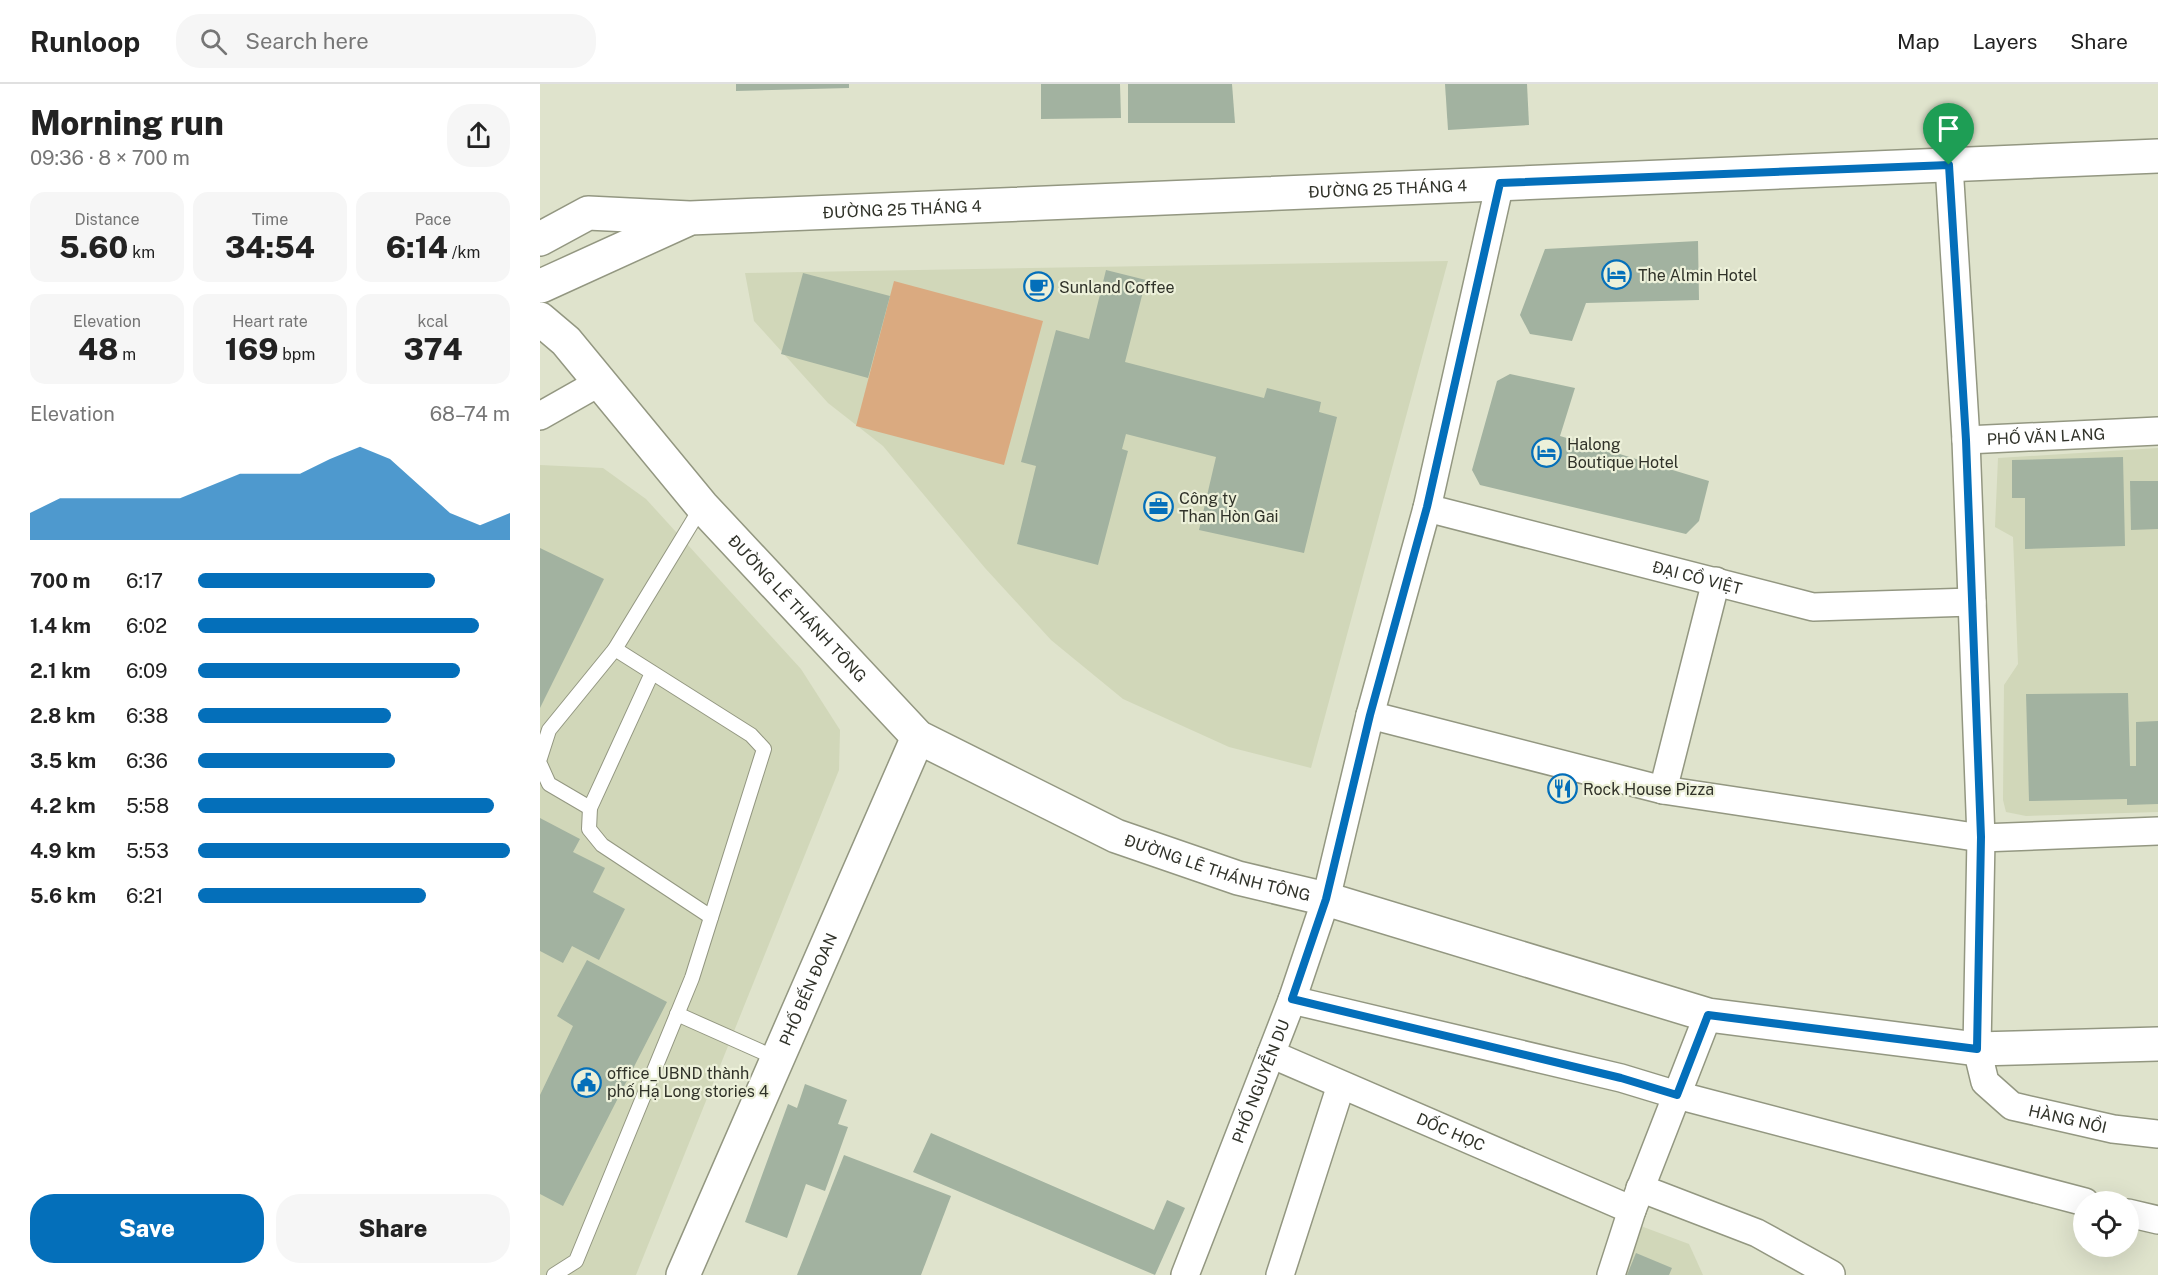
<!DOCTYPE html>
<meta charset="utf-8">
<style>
body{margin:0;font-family:"Public Sans",sans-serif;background:#f6f6f6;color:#222;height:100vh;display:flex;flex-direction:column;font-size:22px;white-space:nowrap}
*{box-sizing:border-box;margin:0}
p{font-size:20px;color:#767676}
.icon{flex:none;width:33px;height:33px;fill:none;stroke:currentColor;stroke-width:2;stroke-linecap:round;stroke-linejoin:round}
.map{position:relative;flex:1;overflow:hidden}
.panel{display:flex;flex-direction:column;background:#fff;width:540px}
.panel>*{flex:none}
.tools{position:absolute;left:1533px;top:1107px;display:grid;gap:12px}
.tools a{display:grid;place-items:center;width:66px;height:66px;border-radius:50%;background:#fff;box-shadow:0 6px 24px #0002;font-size:30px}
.pin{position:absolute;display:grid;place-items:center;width:51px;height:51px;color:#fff;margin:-62px -26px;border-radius:50% 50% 50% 0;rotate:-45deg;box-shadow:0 0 6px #0007}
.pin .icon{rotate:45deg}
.round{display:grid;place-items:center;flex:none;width:63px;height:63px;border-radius:24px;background:#f6f6f6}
.head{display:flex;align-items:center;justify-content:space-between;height:102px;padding:0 30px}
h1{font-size:33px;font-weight:800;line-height:45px}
.metrics{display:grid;grid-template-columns:repeat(3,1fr);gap:9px;height:102px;padding:6px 30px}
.metrics div{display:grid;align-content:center;border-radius:15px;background:#f6f6f6;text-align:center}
.metrics b{font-size:30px;font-weight:800}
.metrics small{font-size:16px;font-weight:400}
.metrics p{font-size:16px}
.chart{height:168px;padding:12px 30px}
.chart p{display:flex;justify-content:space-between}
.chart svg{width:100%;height:108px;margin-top:6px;fill:#046fba;opacity:.7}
.button{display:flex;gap:12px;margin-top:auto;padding:12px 30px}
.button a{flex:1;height:69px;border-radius:24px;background:#046fba;color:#fff;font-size:24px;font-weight:800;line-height:69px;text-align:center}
.button a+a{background:#f6f6f6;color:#222}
ul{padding:0 30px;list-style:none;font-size:20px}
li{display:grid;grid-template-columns:96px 72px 1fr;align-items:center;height:45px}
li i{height:15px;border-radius:8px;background:#046fba}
header{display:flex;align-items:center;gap:36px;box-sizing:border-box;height:84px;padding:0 30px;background:#fff;border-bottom:2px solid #e0e0e0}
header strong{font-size:28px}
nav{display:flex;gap:33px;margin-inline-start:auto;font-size:21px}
.search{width:420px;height:54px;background:#f6f6f6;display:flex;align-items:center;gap:15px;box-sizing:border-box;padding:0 21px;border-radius:24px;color:#767676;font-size:22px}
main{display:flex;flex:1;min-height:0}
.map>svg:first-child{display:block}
.built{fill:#d1d7b9}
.green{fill:#daaa80}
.building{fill:#a2b2a0}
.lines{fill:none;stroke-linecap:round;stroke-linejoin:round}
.service-casing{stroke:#939781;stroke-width:16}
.minor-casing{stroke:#939781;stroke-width:30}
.tertiary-casing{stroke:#939781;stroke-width:36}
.service{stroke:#fff;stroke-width:14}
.minor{stroke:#fff;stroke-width:27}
.tertiary{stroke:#fff;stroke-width:33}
.route-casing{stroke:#fff;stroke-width:12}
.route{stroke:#046fba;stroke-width:8}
.labels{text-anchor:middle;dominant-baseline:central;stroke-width:4.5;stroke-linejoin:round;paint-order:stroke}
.street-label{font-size:16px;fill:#303229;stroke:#ecf0d9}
.poi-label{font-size:16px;fill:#303229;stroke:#ecf0d9;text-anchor:start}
</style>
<header>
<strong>Runloop</strong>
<div class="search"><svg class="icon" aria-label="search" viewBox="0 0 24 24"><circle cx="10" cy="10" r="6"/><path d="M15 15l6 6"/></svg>Search here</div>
<nav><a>Map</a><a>Layers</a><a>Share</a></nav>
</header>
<main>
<section class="panel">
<div class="head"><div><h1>Morning run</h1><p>09:36 · 8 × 700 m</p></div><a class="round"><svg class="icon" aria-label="share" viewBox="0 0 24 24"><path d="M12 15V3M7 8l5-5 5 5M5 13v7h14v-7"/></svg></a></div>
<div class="metrics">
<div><p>Distance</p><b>5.60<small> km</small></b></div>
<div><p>Time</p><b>34:54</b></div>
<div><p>Pace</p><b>6:14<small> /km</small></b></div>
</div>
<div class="metrics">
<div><p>Elevation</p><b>48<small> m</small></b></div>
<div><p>Heart rate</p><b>169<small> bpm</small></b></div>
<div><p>kcal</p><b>374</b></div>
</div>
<div class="chart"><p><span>Elevation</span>68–74 m</p>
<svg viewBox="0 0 160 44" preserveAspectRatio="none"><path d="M0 44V33L10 27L20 27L30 27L40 27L50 27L60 22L70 17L80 17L90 17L100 11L110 6L120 11L130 22L140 33L150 38L160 33V44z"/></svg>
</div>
<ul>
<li><b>700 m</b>6:17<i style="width:76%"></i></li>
<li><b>1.4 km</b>6:02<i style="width:90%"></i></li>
<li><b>2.1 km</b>6:09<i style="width:84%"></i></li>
<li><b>2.8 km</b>6:38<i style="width:62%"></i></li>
<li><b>3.5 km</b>6:36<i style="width:63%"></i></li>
<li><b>4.2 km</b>5:58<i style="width:95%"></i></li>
<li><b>4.9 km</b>5:53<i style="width:100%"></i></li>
<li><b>5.6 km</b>6:21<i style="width:73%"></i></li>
</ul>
<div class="button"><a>Save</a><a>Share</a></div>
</section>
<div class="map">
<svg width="1618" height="1191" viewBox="0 0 1618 1191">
<rect width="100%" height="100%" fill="#dfe3cc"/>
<g class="built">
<path d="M908,177L771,684L689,663L583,615L511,556L445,484L343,362L288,319L214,237L205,189Z"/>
<path d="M1618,364V728L1486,732L1466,728L1463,716L1464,601L1478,580L1473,453L1455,443L1458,374Z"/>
<path d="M0,381L63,384L106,415L261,585L300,646L299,686L96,1191H0Z"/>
<path d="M1098,1141L1149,1160L1163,1191H1080Z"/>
</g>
<path class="green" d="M354,197L503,237L464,381L316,342Z"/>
<g class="building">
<path d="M196,0H309V4L196,7Z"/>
<path d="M501,0H580L581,34L501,35Z"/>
<path d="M588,0H692L695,39H588Z"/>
<path d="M905,0H987L989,41L908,46Z"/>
<path d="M1158,157L1159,216L1046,219L1032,257L990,250L980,231L1005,165Z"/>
<path d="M566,186L606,196L585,278L724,314L727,304L781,318L779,328L797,333L764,469L659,446L676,373L586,350L582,365L588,367L558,481L477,460L496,382L481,378L516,246L549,255Z"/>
<path d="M263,189L350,212L328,294L241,270Z"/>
<path d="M970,290L1035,304L1020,352L1169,397L1159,437L1146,450L940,401L932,386L957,297Z"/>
<path d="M1583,373L1585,462L1485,465V414H1472V376Z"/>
<path d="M1590,397H1618V445L1591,446Z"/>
<path d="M0,464L64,495L0,624Z"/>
<path d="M1588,609L1590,682H1596V638L1618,637V720L1587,721V715L1489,717L1486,610Z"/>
<path d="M0,734L40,755L33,768L65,784L53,808L85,825L59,876L32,862L23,879L0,867Z"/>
<path d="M47,876L127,918L23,1122L0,1110V1011L33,942L17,932Z"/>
<path d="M265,1000L307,1016L298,1040L308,1043L285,1107L266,1100L247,1154L205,1138L248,1020L257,1024Z"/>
<path d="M391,1049L614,1146L627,1116L645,1124L615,1191L373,1088Z"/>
<path d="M304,1071L411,1112L381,1191H257Z"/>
<path d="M1096,1169L1132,1184L1129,1191H1087Z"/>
</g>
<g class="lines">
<defs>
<g id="service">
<path d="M112,589L50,724L49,745L62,761L171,833"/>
<path d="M0,674L9,646L75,565L162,422"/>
<path d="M0,680L9,700L50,724"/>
<path d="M137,930L238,975"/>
<path d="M14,1191L36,1177L152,894L224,665L211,651L75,565"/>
</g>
<g id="minor">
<path id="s1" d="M1409,81L1426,356L1441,754L1437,965L1445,998L1472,1022L1573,1045L1618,1050"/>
<path d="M0,332L60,298"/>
<path id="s2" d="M1426,356L1618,347"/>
<path id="s3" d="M887,424L1273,523L1432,518"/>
<path d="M830,631L1123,706L1441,754L1618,747"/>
<path d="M1123,706L1176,497"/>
<path d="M752,916L1081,994L1137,1011L1545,1118"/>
<path id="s4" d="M731,970L1092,1126"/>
<path d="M1100,1104L1217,1149L1291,1190"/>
<path d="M1588,1129L1618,1136"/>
<path id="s5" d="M645,1191L752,916L786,815L830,631L887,424L960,99"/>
<path d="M740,1191L801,1001"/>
<path d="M1071,1191L1092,1126L1168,931"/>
</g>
<g id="tertiary">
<path id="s6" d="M0,155L48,129L150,134L1618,72"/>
<path d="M1,202L146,136"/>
<path id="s7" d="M0,235L26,257L162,422L378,653L576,752L698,794L786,815L1168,931L1437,965L1618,960"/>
<path id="s8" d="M143,1191L378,653"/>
</g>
</defs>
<use href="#service" class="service-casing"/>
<use href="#minor" class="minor-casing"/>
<use href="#tertiary" class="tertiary-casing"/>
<use href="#service" class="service"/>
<use href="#minor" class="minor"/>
<use href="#tertiary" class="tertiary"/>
</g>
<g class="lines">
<defs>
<path id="route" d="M1409,81L1426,356L1441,753L1437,965L1168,931L1137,1011L1081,994L752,915L786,815L830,631L887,423L960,99Z"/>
</defs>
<use href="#route" class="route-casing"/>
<use href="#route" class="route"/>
</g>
<defs>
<symbol id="hotel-ring" viewBox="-11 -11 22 22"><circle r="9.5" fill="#ecf0d9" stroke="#046fba" stroke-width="1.5"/><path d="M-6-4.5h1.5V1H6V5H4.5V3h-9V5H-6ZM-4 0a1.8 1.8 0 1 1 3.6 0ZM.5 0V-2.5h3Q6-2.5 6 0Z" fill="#046fba"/></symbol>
<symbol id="cafe-ring" viewBox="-11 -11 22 22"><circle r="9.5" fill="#ecf0d9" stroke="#046fba" stroke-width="1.5"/><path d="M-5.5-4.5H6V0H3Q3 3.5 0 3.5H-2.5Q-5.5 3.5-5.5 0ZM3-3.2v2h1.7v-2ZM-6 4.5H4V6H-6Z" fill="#046fba"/></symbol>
<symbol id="office-ring" viewBox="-11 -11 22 22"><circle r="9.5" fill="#ecf0d9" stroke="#046fba" stroke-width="1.5"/><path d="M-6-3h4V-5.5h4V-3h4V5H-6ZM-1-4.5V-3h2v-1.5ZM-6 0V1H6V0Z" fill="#046fba"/></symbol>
<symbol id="restaurant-ring" viewBox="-11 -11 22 22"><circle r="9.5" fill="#ecf0d9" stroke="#046fba" stroke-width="1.5"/><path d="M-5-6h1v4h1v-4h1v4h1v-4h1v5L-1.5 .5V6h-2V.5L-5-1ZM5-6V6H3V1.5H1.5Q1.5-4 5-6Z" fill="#046fba"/></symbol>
<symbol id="civic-ring" viewBox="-11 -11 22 22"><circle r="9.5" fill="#ecf0d9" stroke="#046fba" stroke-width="1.5"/><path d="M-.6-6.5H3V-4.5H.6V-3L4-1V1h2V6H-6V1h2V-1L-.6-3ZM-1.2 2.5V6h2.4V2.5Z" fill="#046fba"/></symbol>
</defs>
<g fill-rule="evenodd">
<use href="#hotel-ring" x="1060" y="174" width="33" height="33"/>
<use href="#cafe-ring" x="482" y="186" width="33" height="33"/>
<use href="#hotel-ring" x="990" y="352" width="33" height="33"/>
<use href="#office-ring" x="602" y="406" width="33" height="33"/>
<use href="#restaurant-ring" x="1006" y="688" width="33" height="33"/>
<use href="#civic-ring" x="30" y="982" width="33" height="33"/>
</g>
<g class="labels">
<g class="street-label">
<text stroke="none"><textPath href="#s6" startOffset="855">ĐƯỜNG 25 THÁNG 4</textPath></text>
<text stroke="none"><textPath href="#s6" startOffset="369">ĐƯỜNG 25 THÁNG 4</textPath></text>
<text stroke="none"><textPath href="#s2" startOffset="80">PHỐ VĂN LANG</textPath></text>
<text stroke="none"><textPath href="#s3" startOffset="279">ĐẠI CỒ VIỆT</textPath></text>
<text stroke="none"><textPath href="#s7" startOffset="388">ĐƯỜNG LÊ THÁNH TÔNG</textPath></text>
<text stroke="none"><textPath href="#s7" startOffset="892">ĐƯỜNG LÊ THÁNH TÔNG</textPath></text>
<text stroke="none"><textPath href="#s8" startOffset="312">PHỐ BẾN ĐOAN</textPath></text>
<text stroke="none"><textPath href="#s5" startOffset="208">PHỐ NGUYỄN DU</textPath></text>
<text stroke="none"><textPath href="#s1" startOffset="1012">HÀNG NỒI</textPath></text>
<text stroke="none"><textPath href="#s4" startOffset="196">DỐC HỌC</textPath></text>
</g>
<g class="poi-label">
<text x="1098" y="191">The Almin Hotel</text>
<text x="519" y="203">Sunland Coffee</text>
<text x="1027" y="360">Halong<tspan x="1027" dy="18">Boutique Hotel</tspan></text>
<text x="639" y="414">Công ty<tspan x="639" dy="18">Than Hòn Gai</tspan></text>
<text x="1043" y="705">Rock House Pizza</text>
<text x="67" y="989">office_UBND thành<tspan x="67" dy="18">phố Hạ Long stories 4</tspan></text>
</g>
</g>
</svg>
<div class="tools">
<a><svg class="icon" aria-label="locate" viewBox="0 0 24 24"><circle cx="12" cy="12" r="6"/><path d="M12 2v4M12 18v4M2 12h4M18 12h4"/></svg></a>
</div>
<div class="pin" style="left:1409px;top:81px;background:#1e9e55"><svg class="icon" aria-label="arrive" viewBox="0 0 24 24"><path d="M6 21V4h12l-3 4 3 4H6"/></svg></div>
</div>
</main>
